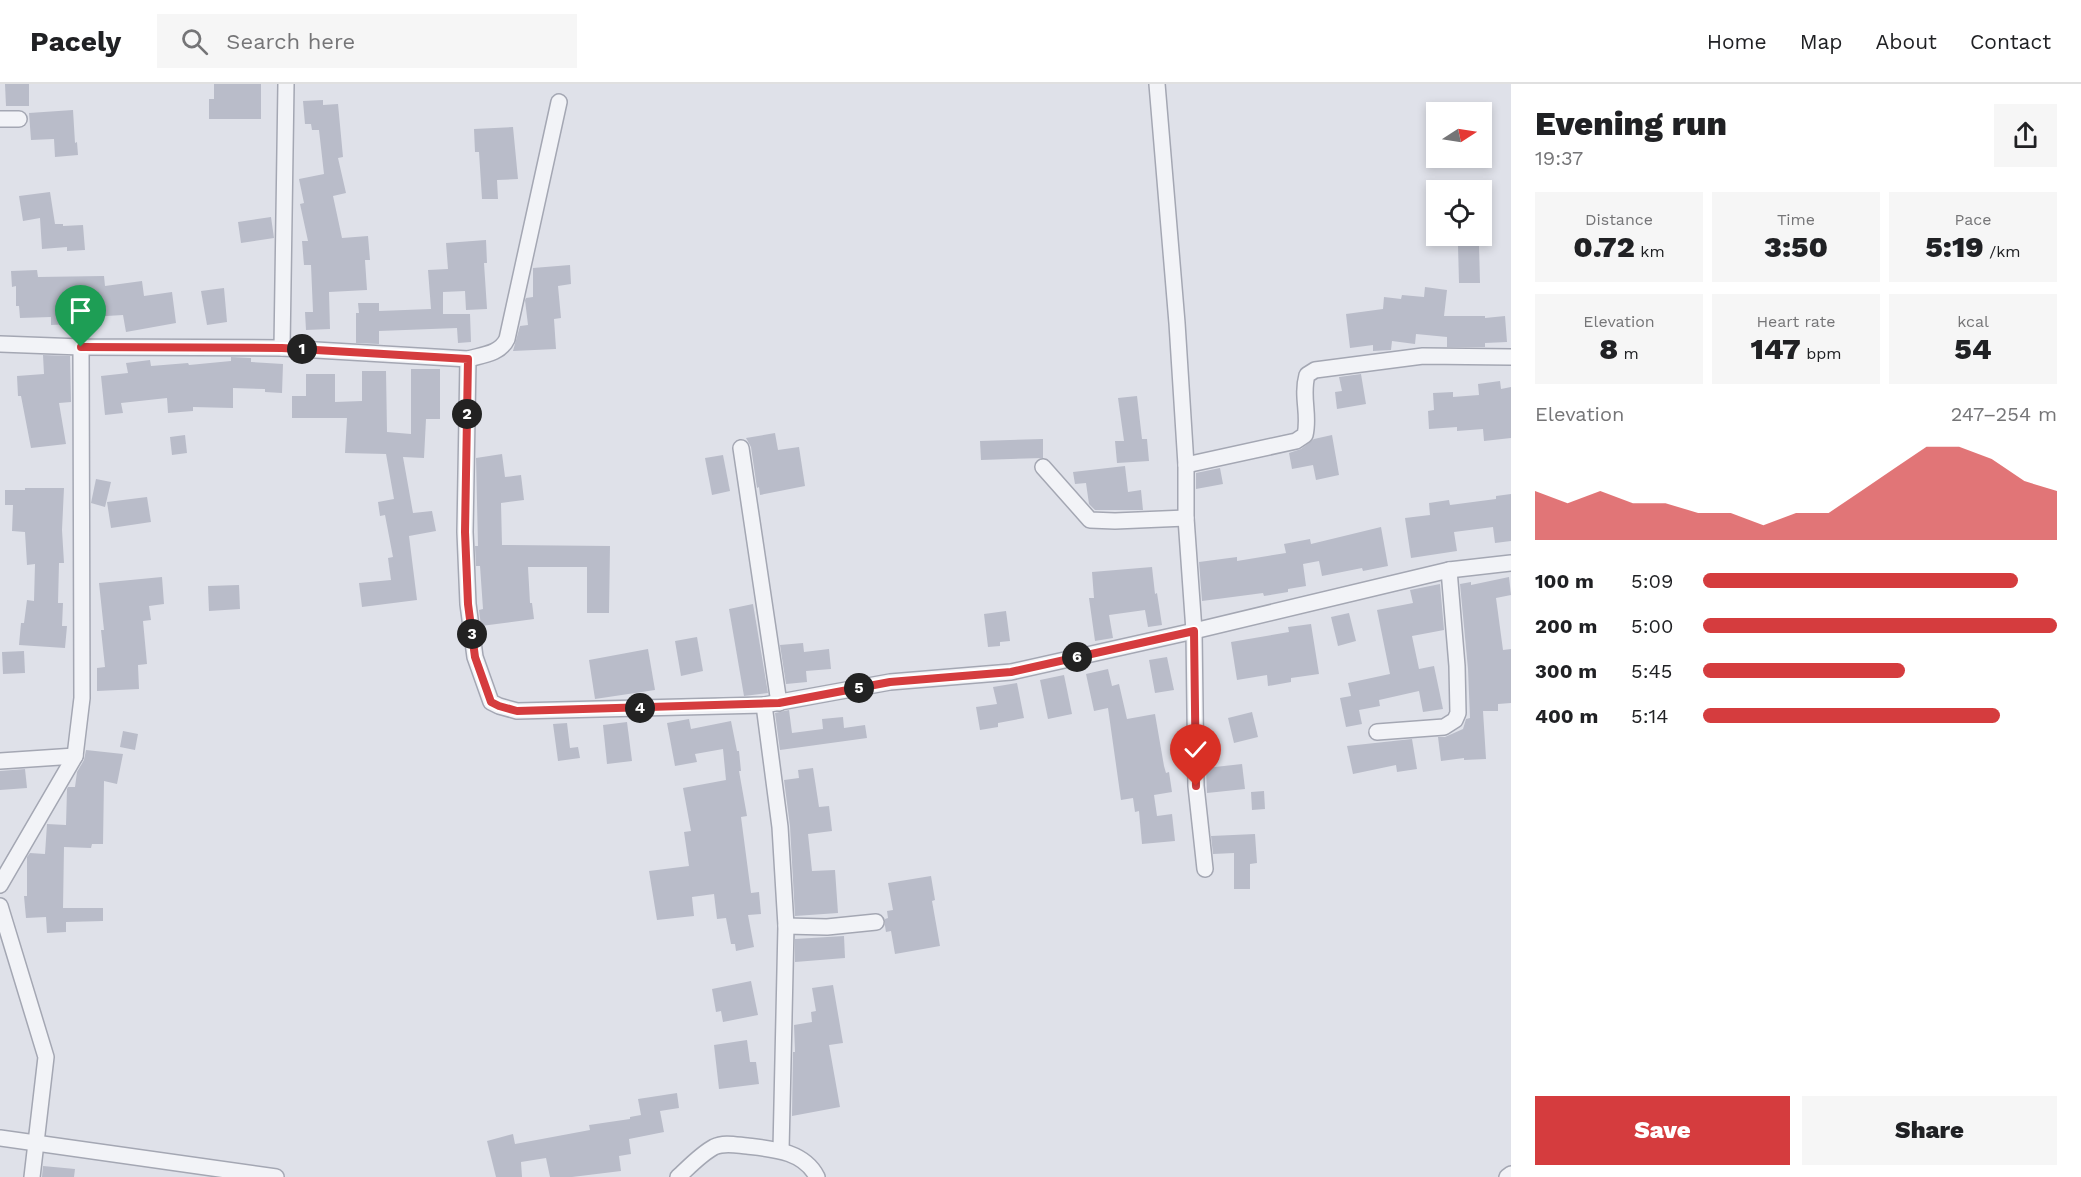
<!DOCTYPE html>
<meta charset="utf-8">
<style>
body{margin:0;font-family:"Work Sans",sans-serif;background:#f6f6f6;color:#202124;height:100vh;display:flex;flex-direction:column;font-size:22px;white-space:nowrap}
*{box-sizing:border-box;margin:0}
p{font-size:20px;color:#757577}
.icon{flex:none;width:33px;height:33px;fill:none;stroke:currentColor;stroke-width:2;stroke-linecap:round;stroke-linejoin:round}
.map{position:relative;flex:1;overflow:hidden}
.drawer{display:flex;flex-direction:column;background:#fff;width:570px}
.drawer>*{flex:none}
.needle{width:39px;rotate:78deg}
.controls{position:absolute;left:1426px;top:18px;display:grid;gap:12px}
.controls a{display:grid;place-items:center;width:66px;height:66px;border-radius:0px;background:#fff;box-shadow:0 3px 9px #0003;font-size:30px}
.pin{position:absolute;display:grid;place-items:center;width:51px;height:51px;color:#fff;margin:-62px -26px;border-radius:50% 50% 50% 0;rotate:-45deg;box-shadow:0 0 6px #0007}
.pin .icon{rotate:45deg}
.km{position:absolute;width:30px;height:30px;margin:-15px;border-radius:50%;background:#222;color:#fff;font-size:16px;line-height:30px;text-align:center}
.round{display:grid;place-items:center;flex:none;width:63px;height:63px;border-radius:0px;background:#f6f6f6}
.headline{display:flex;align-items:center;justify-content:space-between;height:102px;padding:0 24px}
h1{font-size:33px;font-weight:800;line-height:45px}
.metrics{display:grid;grid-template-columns:repeat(3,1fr);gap:9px;height:102px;padding:6px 24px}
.metrics div{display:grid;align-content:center;border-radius:0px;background:#f6f6f6;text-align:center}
.metrics b{font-size:30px;font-weight:800}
.metrics small{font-size:16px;font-weight:400}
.metrics p{font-size:16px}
.chart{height:168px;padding:12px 24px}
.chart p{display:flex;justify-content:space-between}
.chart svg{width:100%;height:108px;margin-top:6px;fill:#d53c3e;opacity:.7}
.cta{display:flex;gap:12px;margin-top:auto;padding:12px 24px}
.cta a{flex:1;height:69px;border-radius:0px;background:#d53c3e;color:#fff;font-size:24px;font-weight:800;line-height:69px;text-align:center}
.cta a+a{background:#f6f6f6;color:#202124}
ul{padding:0 24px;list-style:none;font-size:20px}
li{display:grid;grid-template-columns:96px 72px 1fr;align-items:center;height:45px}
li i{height:15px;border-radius:8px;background:#d53c3e}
header{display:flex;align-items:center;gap:36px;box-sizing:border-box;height:84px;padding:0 30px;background:#fff;border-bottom:2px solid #e0e0e0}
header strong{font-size:28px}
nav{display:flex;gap:33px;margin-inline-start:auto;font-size:21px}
.search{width:420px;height:54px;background:#f6f6f6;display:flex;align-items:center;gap:15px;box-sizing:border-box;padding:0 21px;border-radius:0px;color:#757577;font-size:22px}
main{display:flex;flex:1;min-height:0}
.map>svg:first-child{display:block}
.building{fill:#b9bcc9}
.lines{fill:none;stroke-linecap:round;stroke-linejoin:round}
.minor-casing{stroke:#a4a7b3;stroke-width:18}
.minor{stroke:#f2f3f7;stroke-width:15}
.route-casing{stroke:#fff;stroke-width:12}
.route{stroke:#d53c3e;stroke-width:8}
</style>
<header>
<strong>Pacely</strong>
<div class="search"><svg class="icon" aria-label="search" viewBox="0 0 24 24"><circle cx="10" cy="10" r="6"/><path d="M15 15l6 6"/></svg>Search here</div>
<nav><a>Home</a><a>Map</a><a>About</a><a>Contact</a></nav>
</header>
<main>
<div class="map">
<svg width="1511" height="1093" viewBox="0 0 1511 1093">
<rect width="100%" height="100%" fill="#dfe1e9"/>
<g class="building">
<path d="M5,0H29V22H6Z"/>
<path d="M214,0H261V35H209V15H214Z"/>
<path d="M323,16V21L338,20L343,73L338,74L346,109L333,112L342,154L368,152L370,176H365L367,206L329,208L330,245L306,246L305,228H313L311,181H304L302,157H308L300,120L304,119L299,95L324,90L319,46H312L311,40H305L303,17Z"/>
<path d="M73,26L75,59L77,58L78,71L55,73L54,55L31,56L29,29Z"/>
<path d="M513,43L518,95L497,96L498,115H482L479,68H475L474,45Z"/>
<path d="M50,108L55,140H63V142L83,141L85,166L67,167V163L42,165L40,134L23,137L19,112Z"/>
<path d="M271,133L274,154L241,159L238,138Z"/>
<path d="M486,156L487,179H484L487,225L466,226L465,207L443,208V230H470L471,258L458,259L457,244L379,247V260L356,259V229H359L358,219H379V227L431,225L428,186L448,185L446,159Z"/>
<path d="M1458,161H1479L1480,199H1459Z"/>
<path d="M570,181L571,200L558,202L561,234L554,235L556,265L513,267L520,242L528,241L525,216L526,214L533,213V184Z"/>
<path d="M37,186L38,193L104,192L105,202L142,197L144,212L172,208L176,239L126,248L123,231L73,234L74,240L51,241V233L20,234L19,222H16V202L12,203L11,187Z"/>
<path d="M1425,203L1447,206L1444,232H1485V234L1505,232L1507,258L1485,259V263H1447V253L1416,250L1415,260L1392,257L1391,266L1373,267V261L1350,264L1346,230L1383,225L1384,213L1401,215L1402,211L1424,213Z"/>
<path d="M224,204L227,238L207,241L201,207Z"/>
<path d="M43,271L70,272L71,318L59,319L66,360L31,364L21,312H18L17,292L44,290Z"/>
<path d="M231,273L251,274V278L283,280L282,309L265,308V305L233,304V324L193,323V327L168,329L167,314L121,319L123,329L105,331L101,292L128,289L126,279L150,276L151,282L188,279L189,281L231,277Z"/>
<path d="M411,285H440V335H426L424,374L403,373L413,429L432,427L436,447L409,452L417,516L362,523L359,499L391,496L388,474L393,473L385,431L380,432L378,418L394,415L386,370L345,369L347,334H292V312H306V290H335V318L362,317V287H386L387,348L411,350Z"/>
<path d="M1361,290L1366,320L1337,325L1335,308L1342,307L1339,293Z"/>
<path d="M1500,297L1501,305L1511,303V354L1484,357L1483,345L1457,347V343L1429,345L1428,327L1434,326L1433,309L1453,308V313L1479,311L1478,300Z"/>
<path d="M1137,312L1142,355H1147L1149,377L1117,379L1115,357H1124L1118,314Z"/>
<path d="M775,349L778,366L799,363L805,402L760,411L759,403L757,404L751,363L746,354Z"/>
<path d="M185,351L187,369L172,371L170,353Z"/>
<path d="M1332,351L1339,391L1316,396L1313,381L1292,385L1289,369L1301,365L1314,355Z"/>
<path d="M1043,355V374L981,376L980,357Z"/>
<path d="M502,370L505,393L521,391L524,416L501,419L502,461L610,462L609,529H587V483H528L530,519H532L534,535L481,542L479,526L483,525L480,482H476L475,462H478L476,374Z"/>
<path d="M723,371L730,407L712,411L705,374Z"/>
<path d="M1125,382L1128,408L1141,406L1143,426H1095L1089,420L1086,399L1075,400L1073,388Z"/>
<path d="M1220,384L1223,400L1196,405V389Z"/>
<path d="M96,395L111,398L105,423L91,419Z"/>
<path d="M25,404H64L62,446L64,479H59L58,519H63L62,542H67L65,564L19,561L21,539H24L27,516L34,517L35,480L27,481L25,448L12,447L13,421H5V406H25Z"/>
<path d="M1511,410V457L1495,459L1493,443L1454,448L1457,467L1411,474L1405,434L1430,431L1429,419L1449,416L1450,421L1496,415V412Z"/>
<path d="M147,413L151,438L111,444L107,418Z"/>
<path d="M1381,443L1388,482L1363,487L1362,484L1322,492L1319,477L1303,480L1306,502L1288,505V508L1264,512L1263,509L1202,517L1199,478L1237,473V477L1286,469L1284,460L1310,455L1311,460Z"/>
<path d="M1152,483L1155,510L1157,509L1162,541L1148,543L1145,526L1109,531L1113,554L1095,557L1089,514H1094L1092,488Z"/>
<path d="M162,493L164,520L149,522L151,536L143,537L147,580L138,581L139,605L97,607V584L105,583L101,546H104L99,499Z"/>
<path d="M1509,493L1511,511L1496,514L1503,566L1511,565V619L1498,620V627H1483L1486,675L1464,676V674L1441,677L1438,653H1445L1463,645L1466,635L1470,634L1468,585L1460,500L1471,498V501Z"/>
<path d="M1440,500L1444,546L1412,552L1419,585L1434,582L1443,625L1423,628L1419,607L1379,616L1380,622L1359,626L1362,640L1346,643L1340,614L1351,612L1348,599L1390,590L1377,526L1413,519L1410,506Z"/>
<path d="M239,501L240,525L209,527L208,502Z"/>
<path d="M753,520L768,609L744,612L729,525Z"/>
<path d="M1006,527L1010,557L1000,558V562L988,563L984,530Z"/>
<path d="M1349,529L1356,557L1338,562L1331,533Z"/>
<path d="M1311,540L1319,590L1291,594V598L1268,602L1267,591L1237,596L1231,558L1289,548L1288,543Z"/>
<path d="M697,553L703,587L681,592L675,557Z"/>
<path d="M803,559L804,568L829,565L831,585L806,587L807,598L786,600L780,561Z"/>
<path d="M648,565L655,606L595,615L589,576Z"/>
<path d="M24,567L25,589L3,590L2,568Z"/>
<path d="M1167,573L1174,606L1155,609L1149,576Z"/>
<path d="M1108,585L1112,602L1119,600L1127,635L1155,630L1164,682L1166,689L1169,688L1172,708L1154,711L1157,732L1172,730L1175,757L1142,760L1139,727L1135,728L1133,714L1121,716L1108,624L1094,627L1086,590Z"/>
<path d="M1064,591L1072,630L1048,635L1040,596Z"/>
<path d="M1017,599L1024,634L998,639V643L980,646L976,623L997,620L993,603Z"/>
<path d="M789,626L792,649L823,645L822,635L843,633L844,644L865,641L867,654L780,666L775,629Z"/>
<path d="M1252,628L1258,653L1234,659L1228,634Z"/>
<path d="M689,635L691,645L731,637L737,667H739L741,687H739L747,732L741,733L751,809L759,808L761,830L748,831L754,863L736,867L735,860H731L726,834L717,835L714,810L692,813L694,832L657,836L649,787L689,782L684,748L691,747L683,704L726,696L723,665L695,670L697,678L675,682L667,639Z"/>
<path d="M627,638L632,677L607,680L603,641Z"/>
<path d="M567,639L570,664L578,663L580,674L558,677L553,640Z"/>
<path d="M123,647L138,650L135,666L120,663Z"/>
<path d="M1412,655L1417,685L1397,688L1396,681L1353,690L1347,662Z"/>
<path d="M86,666L123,670L117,700L104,697L103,760H92L91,764L64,763L63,824H103V837L66,838V848L47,849L46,833L26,834L24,812H27V773L30,769L45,770L47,740L66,741L67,705L68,703H75L77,688L84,676Z"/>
<path d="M1242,680L1245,705L1207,709L1206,684Z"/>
<path d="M813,684L819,723L829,722L832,747L808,750L812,787L835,786L838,829L795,832L790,742L784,696L799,694L798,686Z"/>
<path d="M25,685L27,704L0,706V687Z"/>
<path d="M1264,707L1265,725L1252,726L1251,708Z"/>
<path d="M1255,750L1257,779L1250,780V805H1234V769L1213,770L1211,752Z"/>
<path d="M931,792L935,816L932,817L940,862L895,870L891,847L886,848L885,842V835L888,834L887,827L893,826L888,799Z"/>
<path d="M844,852L845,874L795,878V855Z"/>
<path d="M751,897L758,931L723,938L721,927L716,928L712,905Z"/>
<path d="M833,901L843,959L829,961L840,1023L792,1032L793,968H795L794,941L812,938L811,928L816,927L812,904Z"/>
<path d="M747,956L750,978H756L759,1000L719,1005L714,961Z"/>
<path d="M677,1009L679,1024L660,1027L664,1048L629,1055L631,1070L619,1072L621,1087L572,1093H550L546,1074L521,1078L522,1093H496L487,1057L513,1050L515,1060L590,1046L589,1041L630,1035V1033L641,1031L638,1015Z"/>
<path d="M43,1082L75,1085L74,1093H42Z"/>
</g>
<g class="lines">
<defs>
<g id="minor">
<path d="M1157,0L1177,239L1186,381V434L1194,547L1196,702L1205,785"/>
<path d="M0,35H19"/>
<path d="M0,260L81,263L282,264L468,275C482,271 500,270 507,255L559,18"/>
<path d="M282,264L286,0"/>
<path d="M468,275L465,448L468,520L475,573L491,618L499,622L517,627L764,621L890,598L1011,588L1194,547L1449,486L1511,479"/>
<path d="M741,364L779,619"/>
<path d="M1186,381L1296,357L1305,351C1310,331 1301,313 1307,291L1315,286L1423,272L1511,273"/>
<path d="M1043,383L1090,436L1115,437L1186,434"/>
<path d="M764,621L780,743L786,842L781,1066"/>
<path d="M1377,648L1444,643L1455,636L1458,629L1457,582L1449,486"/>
<path d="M0,677L75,672"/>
<path d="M0,801L75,672L82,614L81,263"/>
<path d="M0,822L46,973L32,1093"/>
<path d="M786,842L827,843L876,838"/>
<path d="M0,1054L276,1093"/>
<path d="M678,1093C689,1083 701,1070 714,1063C724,1058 736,1061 747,1062C773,1065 804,1067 817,1093"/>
<path d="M1507,1093L1511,1090"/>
</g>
</defs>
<use href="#minor" class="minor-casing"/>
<use href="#minor" class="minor"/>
</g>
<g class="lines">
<defs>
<path id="route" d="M81,263L282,264L468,275L465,448L468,520L475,573L491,618L499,622L517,627L779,619L890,598L1011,588L1194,547L1196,702"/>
</defs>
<use href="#route" class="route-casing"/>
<use href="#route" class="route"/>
</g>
</svg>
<div class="controls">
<a><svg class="needle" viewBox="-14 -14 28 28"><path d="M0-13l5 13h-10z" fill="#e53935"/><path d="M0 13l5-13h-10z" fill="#757577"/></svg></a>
<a><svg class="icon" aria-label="locate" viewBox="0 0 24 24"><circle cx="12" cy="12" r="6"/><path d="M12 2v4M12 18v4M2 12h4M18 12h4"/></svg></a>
</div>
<div class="pin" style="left:81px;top:263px;background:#1e9e55"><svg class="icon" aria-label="arrive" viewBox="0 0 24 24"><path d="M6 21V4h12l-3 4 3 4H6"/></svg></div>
<div class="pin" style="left:1196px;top:702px;background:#d93025"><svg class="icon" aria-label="check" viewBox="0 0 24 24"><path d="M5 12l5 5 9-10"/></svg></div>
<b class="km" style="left:302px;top:265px">1</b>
<b class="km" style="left:467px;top:330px">2</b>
<b class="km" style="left:472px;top:550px">3</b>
<b class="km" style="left:640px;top:624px">4</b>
<b class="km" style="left:859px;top:604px">5</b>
<b class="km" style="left:1077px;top:573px">6</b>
</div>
<section class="drawer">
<div class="headline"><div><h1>Evening run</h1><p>19:37</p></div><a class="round"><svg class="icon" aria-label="share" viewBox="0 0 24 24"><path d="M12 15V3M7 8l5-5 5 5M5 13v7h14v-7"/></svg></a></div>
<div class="metrics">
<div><p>Distance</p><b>0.72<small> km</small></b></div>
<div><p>Time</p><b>3:50</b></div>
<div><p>Pace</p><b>5:19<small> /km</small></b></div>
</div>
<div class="metrics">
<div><p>Elevation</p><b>8<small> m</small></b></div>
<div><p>Heart rate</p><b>147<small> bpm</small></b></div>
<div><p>kcal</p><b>54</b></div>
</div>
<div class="chart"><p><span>Elevation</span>247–254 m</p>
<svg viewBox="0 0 160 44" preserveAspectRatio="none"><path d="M0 44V24L10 29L20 24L30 29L40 29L50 33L60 33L70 38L80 33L90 33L100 24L110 15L120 6L130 6L140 11L150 20L160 24V44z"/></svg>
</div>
<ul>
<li><b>100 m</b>5:09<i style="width:89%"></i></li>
<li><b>200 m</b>5:00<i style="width:100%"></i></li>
<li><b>300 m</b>5:45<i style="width:57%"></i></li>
<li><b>400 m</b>5:14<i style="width:84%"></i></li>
</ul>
<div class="cta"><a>Save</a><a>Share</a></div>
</section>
</main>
